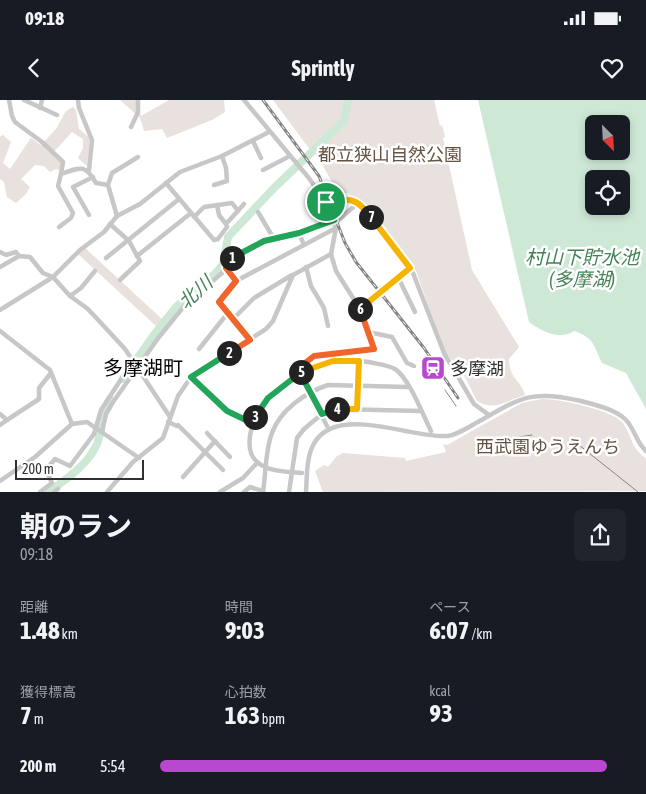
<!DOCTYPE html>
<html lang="ja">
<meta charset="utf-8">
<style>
body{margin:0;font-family:"Asap Condensed","Noto Sans JP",sans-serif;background:#20242c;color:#f1f3f6;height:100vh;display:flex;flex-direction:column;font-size:19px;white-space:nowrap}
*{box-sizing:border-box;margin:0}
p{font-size:16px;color:#9ea1a6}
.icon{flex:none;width:28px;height:28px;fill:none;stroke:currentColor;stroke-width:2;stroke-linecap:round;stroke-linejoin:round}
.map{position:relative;height:392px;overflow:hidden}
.details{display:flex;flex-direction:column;background:#171b24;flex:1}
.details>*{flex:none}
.needle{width:32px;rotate:156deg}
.controls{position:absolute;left:585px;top:15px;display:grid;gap:10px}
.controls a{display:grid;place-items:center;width:45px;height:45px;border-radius:8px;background:#171b24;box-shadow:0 2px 8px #0003;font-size:25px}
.scale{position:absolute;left:15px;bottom:12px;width:129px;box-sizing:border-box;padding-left:5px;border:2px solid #303030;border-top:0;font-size:14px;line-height:18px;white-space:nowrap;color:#303030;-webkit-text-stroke:4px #fff;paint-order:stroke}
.pin{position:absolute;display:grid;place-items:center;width:42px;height:42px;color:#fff;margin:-21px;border:2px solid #fff;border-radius:50%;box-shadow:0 1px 5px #0007}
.km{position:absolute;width:25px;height:25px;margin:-12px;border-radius:50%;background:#222;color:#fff;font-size:14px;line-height:25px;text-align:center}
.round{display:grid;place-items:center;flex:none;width:52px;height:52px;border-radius:8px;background:#20242c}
.head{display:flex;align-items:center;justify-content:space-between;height:85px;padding:0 20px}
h1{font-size:28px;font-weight:700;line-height:38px}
.figures{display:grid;grid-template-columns:repeat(3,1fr);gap:8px;height:85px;padding:5px 20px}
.figures div{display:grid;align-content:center}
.figures b{font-size:25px;font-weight:700}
.figures small{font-size:14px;font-weight:400}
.figures p{font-size:14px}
ul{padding:0 20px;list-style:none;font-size:16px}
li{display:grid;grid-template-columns:80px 60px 1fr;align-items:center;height:38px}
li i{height:12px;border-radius:6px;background:#b948d0}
.status{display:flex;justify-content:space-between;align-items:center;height:35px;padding:0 25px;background:#171b24;direction:ltr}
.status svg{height:14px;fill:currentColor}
header{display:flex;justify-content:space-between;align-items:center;height:65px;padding:0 20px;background:#171b24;font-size:22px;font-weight:700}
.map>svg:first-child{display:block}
.green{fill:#e8e1dd}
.water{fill:#cee8d6;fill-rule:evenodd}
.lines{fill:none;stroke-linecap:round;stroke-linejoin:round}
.river{stroke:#cee8d6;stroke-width:8}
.minor{stroke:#c7c7c7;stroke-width:4.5}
.tram{stroke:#858585;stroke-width:1}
.rail-casing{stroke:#858585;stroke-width:3}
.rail{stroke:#fff;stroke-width:1;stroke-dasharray:4;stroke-linecap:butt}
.split-1-casing{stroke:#fff;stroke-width:10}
.split-2-casing{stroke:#fff;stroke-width:10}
.split-3-casing{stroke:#fff;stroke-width:10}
.split-4-casing{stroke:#fff;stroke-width:10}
.split-5-casing{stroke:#fff;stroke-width:10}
.split-6-casing{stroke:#fff;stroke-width:10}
.split-7-casing{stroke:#fff;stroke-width:10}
.split-8-casing{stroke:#fff;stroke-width:10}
.split-1{stroke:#22a559;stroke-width:6}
.split-2{stroke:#f0652b;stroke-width:6}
.split-3{stroke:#22a559;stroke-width:6}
.split-4{stroke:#22a559;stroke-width:6}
.split-5{stroke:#f5b400;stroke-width:6}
.split-6{stroke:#f0652b;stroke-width:6}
.split-7{stroke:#f5b400;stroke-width:6}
.split-8{stroke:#f5b400;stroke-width:6}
.labels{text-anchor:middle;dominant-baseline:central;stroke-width:5;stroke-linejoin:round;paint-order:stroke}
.park-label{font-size:18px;fill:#665242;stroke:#fff}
.poi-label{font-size:18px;fill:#303030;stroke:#fff;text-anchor:start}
.water-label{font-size:19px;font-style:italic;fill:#448256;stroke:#fff}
.quarter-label{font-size:20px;fill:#000;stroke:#fff}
</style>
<div class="status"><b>09:18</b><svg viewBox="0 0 49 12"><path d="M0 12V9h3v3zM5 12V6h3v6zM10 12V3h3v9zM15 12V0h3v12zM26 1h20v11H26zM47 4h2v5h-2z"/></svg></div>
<header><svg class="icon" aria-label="back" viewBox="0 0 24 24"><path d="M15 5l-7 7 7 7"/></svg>Sprintly<svg class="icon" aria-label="heart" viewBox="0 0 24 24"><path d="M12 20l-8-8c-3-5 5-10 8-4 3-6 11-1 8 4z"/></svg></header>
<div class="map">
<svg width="646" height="392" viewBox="0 0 646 392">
<rect width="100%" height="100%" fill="#fff"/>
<g class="green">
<path d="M120,0H136L141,16L169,0H224L225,12L212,20L167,38L162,29L144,31L140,18Z"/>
<path d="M273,0H434L440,26L442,25L445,37L443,38L472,170L519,247L509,259C509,279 522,281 525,295C508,300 494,312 477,301L465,277L444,250L416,171L364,103L360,100L348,97L349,93L339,94L318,57L308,47Z"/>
<path d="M73,7L76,10L79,29L90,38L87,66L78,58L83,48V39L72,32L52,54L62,64L60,70L56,69L50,72L44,66L35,65L21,79L30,87L26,94L16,103L7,97L4,82L0,79V37L3,35L11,42L3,63L10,69L31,38L41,45L56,29L66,11Z"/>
<path d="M85,148L163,220L156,226L78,154Z"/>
<path d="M542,299C557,298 615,311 623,323C632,336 631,349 646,358V391L323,392L315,371L324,365L328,367L337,356L343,353L405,358L406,361L446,352L443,344L447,345L522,303Z"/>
</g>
<path class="water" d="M478,0H646V309L626,273L602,263C593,245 595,238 574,231C559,241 542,231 529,222ZM594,24H621V51H594ZM594,79H621V106H594Z"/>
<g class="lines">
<g class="river">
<path d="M123,279L153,236L176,207L216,173L223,164L228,137L273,89L344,21L348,0"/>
<path d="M49,392C66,379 88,365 97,344C103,328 100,316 110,299"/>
</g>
<g class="minor">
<path d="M9,0L12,16L15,22L42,42L63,62L61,74"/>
<path d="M24,0L57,15"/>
<path d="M78,0L79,8L92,40L89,70"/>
<path d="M244,0L308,77L326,102L336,128L331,154L336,171L360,209L374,249L314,256L299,267L300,273L327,326"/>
<path d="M40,8L42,0"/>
<path d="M131,27L138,12V0"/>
<path d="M253,41L261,58"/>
<path d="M263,70L290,56"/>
<path d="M166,83L214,140L218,139L227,127L226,124L244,104"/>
<path d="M214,85L227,81L226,68L222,56"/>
<path d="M326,102C344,99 355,97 367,112L413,173L444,253L474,304L489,315"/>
<path d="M217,105L219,115L226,124"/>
<path d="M315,107L326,123"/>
<path d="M312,110L319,105"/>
<path d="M258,112L274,139"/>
<path d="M89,115L73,87L93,77"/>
<path d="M117,116L108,85L112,73L138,57"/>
<path d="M194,117L204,107L232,103L238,111"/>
<path d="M335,123L359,102"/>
<path d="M110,124L129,141L140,161L120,180"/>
<path d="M59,127L71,118L73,113L58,86L61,74C81,67 85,64 96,83L108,85"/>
<path d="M299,133L304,145"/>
<path d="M0,152L6,155L16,152L19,156"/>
<path d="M137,156L191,113"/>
<path d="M106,158L179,99"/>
<path d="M0,167L19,156L30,157L43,173L53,177L70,196L88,209L125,249L170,317"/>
<path d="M306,167L311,186L324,208L328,226"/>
<path d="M225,168L236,181"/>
<path d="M398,177L415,212"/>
<path d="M70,196L81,188L95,171"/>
<path d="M360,209L409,168"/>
<path d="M0,210L53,177L80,150L104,132L117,116L140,104L180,72L222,56L269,32"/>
<path d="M233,219L254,198L292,175"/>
<path d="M0,231L50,270L72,324"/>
<path d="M368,232L392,237L407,263L414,266"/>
<path d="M249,240L219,202L236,181L336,128"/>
<path d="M199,249L227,214"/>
<path d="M191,277L227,311L252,323"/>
<path d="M357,309L359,261"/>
<path d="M0,314L7,320L39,299V288L51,273"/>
<path d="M168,322L177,326L178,325L223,370"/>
<path d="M0,325L7,320"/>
<path d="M102,332L106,314L113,302L159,237L185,205L222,173L230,160L264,141L299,133L334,120"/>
<path d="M207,333L230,357"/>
<path d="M302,373C291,372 275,372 265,367C251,361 248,350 250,336C255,303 282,279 313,267C331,260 350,259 369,262C377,264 388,265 395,269C409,278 423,315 431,331"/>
<path d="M183,377L215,341"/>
<path d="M0,381L35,357L72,324L87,322L139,358"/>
<path d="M40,392L52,383L46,370L55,359L70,366L94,334L101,310L133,261"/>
<path d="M54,392L58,389"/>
<path d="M107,392L133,362L163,338L178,296L191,277L266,229L273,221L293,175L331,154"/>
<path d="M220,392L243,378L257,363"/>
<path d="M244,392L250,387L263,391"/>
<path d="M263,392C266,373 265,351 272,333C280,310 306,292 328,285L408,287"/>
<path d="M289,392L297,338L304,329L322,314L337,309L421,311"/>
<path d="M306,392C307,378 306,363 311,350C329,300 411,339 447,336C458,335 468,327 478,322C520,298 531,289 581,301C595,305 615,309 626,320C634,328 636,342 646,351"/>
</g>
<g class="tram">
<path d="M445,290L456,306"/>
<path d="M506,339L532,335"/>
<path d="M574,341L638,392"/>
</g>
<defs>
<path id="rail" d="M263,0L319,76L345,143L356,162L424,248L458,298"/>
</defs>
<use href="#rail" class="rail-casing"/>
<use href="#rail" class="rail"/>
</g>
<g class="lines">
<defs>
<path id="split-1" d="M232,158L264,141L299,133L334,120L326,102"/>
<path id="split-2" d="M229,253L250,240L219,202L236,181L226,168L232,158"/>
<path id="split-3" d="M229,253L191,277L227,311L252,323L255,317"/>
<path id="split-4" d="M255,317L268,298L300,273L322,314L337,309"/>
<path id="split-5" d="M301,272L333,261H359L357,309H337"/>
<path id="split-6" d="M301,272L300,267L314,256L374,249L360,209"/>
<path id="split-7" d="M360,209L410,168L371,117"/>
<path id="split-8" d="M326,102C350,98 356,97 371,117"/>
</defs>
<use href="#split-1" class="split-1-casing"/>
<use href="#split-2" class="split-2-casing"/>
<use href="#split-3" class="split-3-casing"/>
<use href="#split-4" class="split-4-casing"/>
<use href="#split-5" class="split-5-casing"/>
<use href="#split-6" class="split-6-casing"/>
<use href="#split-7" class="split-7-casing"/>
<use href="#split-8" class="split-8-casing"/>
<use href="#split-1" class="split-1"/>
<use href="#split-2" class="split-2"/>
<use href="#split-3" class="split-3"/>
<use href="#split-4" class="split-4"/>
<use href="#split-5" class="split-5"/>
<use href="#split-6" class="split-6"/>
<use href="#split-7" class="split-7"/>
<use href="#split-8" class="split-8"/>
</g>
<defs>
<symbol id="station-square" viewBox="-11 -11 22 22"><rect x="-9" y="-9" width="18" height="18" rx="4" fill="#b948d0" stroke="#fff"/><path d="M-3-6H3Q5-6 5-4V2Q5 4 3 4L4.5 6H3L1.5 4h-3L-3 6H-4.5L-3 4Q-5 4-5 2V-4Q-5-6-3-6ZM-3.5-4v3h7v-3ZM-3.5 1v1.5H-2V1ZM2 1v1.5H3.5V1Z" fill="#fff"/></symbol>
</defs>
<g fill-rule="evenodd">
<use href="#station-square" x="419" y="254" width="28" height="28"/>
</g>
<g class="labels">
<g class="park-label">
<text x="390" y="54">都立狭山自然公園</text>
<text x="548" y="346">西武園ゆうえんち</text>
</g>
<g class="poi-label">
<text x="450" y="268">多摩湖</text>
</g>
<g class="water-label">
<text x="582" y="157">村山下貯水池<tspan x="582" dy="22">(多摩湖)</tspan></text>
<text transform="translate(195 192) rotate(-42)">北川</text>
</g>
<g class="quarter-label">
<text x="143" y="267">多摩湖町</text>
</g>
</g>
</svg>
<div class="controls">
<a><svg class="needle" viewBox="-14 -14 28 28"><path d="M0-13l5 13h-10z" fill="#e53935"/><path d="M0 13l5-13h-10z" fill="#9ea1a6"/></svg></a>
<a><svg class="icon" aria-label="locate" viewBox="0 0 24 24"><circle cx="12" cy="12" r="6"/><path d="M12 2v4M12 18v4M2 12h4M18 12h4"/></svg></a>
</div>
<div class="scale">200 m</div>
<div class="pin" style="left:326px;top:102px;background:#1e9e55"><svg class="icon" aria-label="arrive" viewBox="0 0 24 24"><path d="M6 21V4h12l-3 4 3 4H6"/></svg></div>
<b class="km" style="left:232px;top:158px">1</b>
<b class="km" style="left:229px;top:253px">2</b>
<b class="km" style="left:255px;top:317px">3</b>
<b class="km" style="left:337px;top:309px">4</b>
<b class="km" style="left:301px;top:272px">5</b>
<b class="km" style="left:360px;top:209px">6</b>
<b class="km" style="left:371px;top:117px">7</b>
</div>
<section class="details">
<div class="head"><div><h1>朝のラン</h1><p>09:18</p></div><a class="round"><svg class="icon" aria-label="share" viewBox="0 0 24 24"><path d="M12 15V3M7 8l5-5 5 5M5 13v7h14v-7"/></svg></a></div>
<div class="figures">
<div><p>距離</p><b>1.48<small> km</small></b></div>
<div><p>時間</p><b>9:03</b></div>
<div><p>ペース</p><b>6:07<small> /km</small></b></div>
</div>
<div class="figures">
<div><p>獲得標高</p><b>7<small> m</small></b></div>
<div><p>心拍数</p><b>163<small> bpm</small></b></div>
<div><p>kcal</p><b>93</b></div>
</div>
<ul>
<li><b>200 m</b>5:54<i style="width:96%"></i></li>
</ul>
</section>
